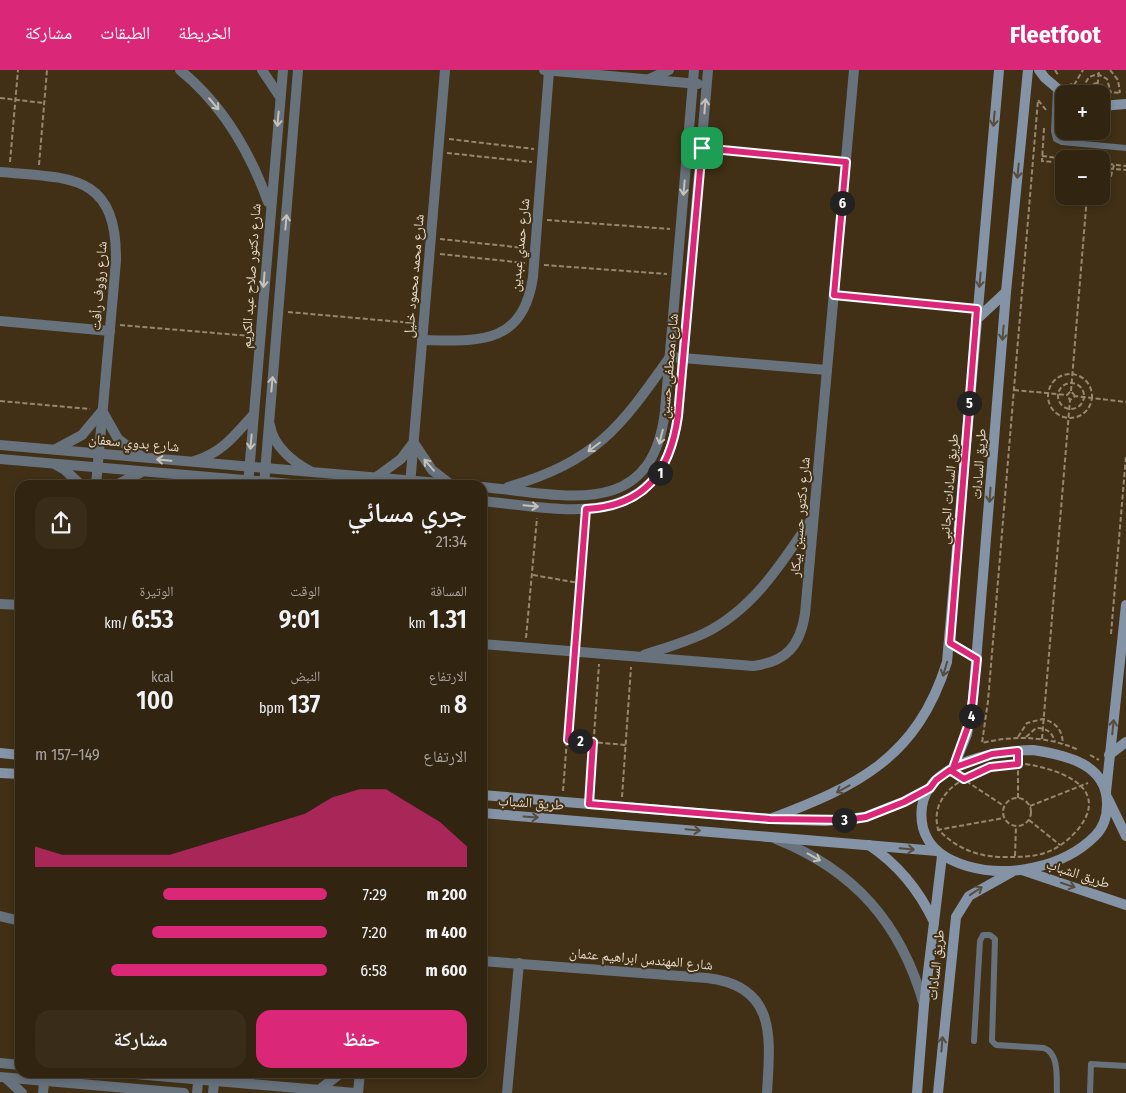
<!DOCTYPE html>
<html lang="ar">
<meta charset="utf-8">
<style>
body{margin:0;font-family:"Fira Sans Condensed","Noto Naskh Arabic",sans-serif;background:#392c19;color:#f1f3f6;direction:rtl;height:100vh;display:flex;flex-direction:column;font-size:19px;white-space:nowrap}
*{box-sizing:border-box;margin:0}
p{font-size:16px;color:#a8a49f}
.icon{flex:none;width:28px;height:28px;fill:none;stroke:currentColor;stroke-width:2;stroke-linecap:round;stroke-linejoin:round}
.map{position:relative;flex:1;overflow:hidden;direction:ltr}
.drawer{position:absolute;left:15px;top:410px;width:472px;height:598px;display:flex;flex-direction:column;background:#312410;border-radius:15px;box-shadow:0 2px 8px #0003,0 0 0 1px #4c4130;direction:rtl}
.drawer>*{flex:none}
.buttons{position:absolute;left:1055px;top:15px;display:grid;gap:10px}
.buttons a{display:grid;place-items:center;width:55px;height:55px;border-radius:10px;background:#312410;box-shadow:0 2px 8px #0003,0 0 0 1px #4c4130;font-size:25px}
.pin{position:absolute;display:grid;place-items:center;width:42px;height:42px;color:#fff;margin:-21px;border-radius:10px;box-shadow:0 2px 8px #0006}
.km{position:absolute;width:25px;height:25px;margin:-12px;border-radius:50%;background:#222;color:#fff;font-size:14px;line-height:25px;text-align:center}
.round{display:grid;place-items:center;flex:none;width:52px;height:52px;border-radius:15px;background:#392c19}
.headline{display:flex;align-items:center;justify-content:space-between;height:85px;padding:0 20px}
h1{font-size:28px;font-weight:600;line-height:38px}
.stats{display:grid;grid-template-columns:repeat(3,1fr);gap:8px;height:85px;padding:5px 20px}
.stats div{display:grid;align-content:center}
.stats b{font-size:25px;font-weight:600}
.stats small{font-size:14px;font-weight:400}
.stats p{font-size:14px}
.chart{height:140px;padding:10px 20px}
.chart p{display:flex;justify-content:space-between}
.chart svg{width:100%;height:90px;margin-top:5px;fill:#db2777;opacity:.7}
.button{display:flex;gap:10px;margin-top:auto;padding:10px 20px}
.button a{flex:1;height:58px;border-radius:15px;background:#db2777;color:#fff;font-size:20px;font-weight:600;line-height:58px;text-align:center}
.button a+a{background:#392c19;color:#f1f3f6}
ul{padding:0 20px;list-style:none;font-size:16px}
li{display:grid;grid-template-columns:80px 60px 1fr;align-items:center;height:38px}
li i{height:12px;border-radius:6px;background:#db2777}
header{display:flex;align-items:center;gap:30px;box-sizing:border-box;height:70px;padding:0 25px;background:#db2777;color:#fff}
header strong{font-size:24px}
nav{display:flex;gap:28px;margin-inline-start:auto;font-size:18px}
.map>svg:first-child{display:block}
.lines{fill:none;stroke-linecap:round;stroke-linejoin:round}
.path{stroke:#958772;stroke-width:2;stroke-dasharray:5 2.5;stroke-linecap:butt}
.lane{stroke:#67727d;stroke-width:6}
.street{stroke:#67727d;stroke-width:10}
.secondary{stroke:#8494a6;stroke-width:10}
.oneway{stroke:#c6c2b8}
.oneway2{stroke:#554e40}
.route-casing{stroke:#fff;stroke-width:10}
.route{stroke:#db2777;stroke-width:6}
.labels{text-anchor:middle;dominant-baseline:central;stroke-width:4;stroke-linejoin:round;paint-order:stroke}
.street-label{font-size:14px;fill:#e6dccc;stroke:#413015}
</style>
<header>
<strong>Fleetfoot</strong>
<nav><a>الخريطة</a><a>الطبقات</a><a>مشاركة</a></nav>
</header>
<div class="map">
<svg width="1126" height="1023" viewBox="0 0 1126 1023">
<rect width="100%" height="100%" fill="#413015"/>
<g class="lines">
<g class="path">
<path d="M1055,0L1058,5"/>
<path d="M1110,0L1118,10L1120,23"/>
<path d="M1070,14L1091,21L1121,23"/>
<path d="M1074,15L1083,0"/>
<path d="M1082,19L1089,7L1098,4L1107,9L1111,23"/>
<path d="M1091,21L1093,14L1097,13L1102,15L1104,23"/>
<path d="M1097,22L1099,0"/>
<path d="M0,28L44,33"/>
<path d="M1046,40L1038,30L988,631L982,673C1015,665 1047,666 1079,680"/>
<path d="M1044,58L1042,91L1064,93"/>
<path d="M449,69L534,79"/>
<path d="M711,79L836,91"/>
<path d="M447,83L532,92"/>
<path d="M1042,86L1067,89"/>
<path d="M10,92L18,0"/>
<path d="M1101,93L1126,96"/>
<path d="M39,95L47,0"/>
<path d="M1101,98L1126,100"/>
<path d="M1101,106L1105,94"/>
<path d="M1101,118L1111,106L1114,95"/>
<path d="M547,150L670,159"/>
<path d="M440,169L525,178"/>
<path d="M440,184L525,193"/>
<path d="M544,195L667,204"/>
<path d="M843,226L968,239"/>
<path d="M288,242L413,253"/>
<path d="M120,255L250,266"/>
<circle cx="1070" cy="326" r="22"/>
<circle cx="1071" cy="326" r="13"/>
<path d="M1014,320L1067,325"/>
<path d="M1071,321L1087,126"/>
<path d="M1075,326L1071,321L1067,325L1070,330L1075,326L1126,332"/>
<path d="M0,331L90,339"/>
<path d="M533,505L579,513"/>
<path d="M1111,564L1126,386"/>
<path d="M526,568L537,448"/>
<path d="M575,572L585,449"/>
<path d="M1018,667L1027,653L1043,649C1057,653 1062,660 1063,674"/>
<path d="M1026,667L1036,658C1046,658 1051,661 1055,671"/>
<path d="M1042,669L1070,330"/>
<path d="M568,670L626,675"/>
<path d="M1090,685L1099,690"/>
<path d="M1018,693C1052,697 1113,714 1079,758C1070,769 1059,778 1045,783C1032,787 1018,787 1003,787C978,787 955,778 938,759C927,716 983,696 1018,693Z"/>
<path d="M960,707L1004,736"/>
<path d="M563,721L573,591"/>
<path d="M590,724L599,594"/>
<path d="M622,727L631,597"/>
<circle cx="1017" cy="742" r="14"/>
<path d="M1018,728V693"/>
<path d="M1030,736L1088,713"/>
<path d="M1029,750L1060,775"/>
<path d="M937,760L1004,748"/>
<path d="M1015,786L1016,756"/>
</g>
<g class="lane">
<path d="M1056,19L1054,61L1056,69L1062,72L1126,78"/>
<path d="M974,971L980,871L983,865H990L995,869L992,971L996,975L1044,978C1060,984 1056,1009 1057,1023"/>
<path d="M1090,1023L1091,994L1126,996"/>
</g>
<g class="street">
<path d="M180,0C222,34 250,82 268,132"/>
<path d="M262,0L280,27"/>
<path d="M544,0L698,14"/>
<path d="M649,9L669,0"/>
<path d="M0,102C70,108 117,103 116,191L96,415"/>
<path d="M0,251L110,261"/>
<path d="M422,270C478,271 523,276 533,207L549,1"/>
<path d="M104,344L118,369L141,386"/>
<path d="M270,355C273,376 293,392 310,401"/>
<path d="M414,373L432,400L450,414"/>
<path d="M0,375L462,415"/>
<path d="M56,379L82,365L102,341"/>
<path d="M0,389L303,415"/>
<path d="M194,391C222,383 235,365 253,345"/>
<path d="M56,395L65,400L81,415"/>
<path d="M375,408L401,389L413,373"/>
<path d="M116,415L140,403"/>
<path d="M248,415L283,0"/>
<path d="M264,415L298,0"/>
<path d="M410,415L445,0"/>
<path d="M482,417C563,424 652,453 665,341L694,0"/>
<path d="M508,417C596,391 619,359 670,287L827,300"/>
<path d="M482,431C571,440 661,464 678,346L708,0"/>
<path d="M0,534L20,535"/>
<path d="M482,574L753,596C786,592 800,576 805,544L854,0"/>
<path d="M644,585C665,578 686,572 705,563C755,538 783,491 813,447"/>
<path d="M776,769C854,800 901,853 924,935"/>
<path d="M0,846L20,851"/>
<path d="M482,891L707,908C778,916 770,969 767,1023"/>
<path d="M0,993L20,995"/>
<path d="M112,1002L355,1023"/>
<path d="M238,1002L252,1014"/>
<path d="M0,1007L184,1023"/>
<path d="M6,1008L22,1023"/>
<path d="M319,1020L342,1002"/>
<path d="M43,1023L45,1002"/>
<path d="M197,1023L199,1002"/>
<path d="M213,1023L215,1002"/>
<path d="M358,1023L360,1002"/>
<path d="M507,1023L519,893"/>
</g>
<g class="secondary">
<path d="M1039,0L1045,8L1064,24"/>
<path d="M1101,36L1126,34"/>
<path d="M976,250L1006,222"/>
<path d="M950,573L977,589"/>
<path d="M1033,680C1066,685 1108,694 1107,735C1107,746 1103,758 1095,766C1063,798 1008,808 967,796C947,790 929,780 923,758C909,696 989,681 1033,680Z"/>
<path d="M0,683L20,685"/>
<path d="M1109,685L1126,672"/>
<path d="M953,698L967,664L973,629L1006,222L1028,0"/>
<path d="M0,703L20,704"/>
<path d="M1106,722L1126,535"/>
<path d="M482,725L770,749L826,751L865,747L903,732L930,718"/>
<path d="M1108,729L1126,766"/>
<path d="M482,743L937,781"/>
<path d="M770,749C858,716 917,688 947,592L999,0"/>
<path d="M869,775C899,795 919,820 934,852"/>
<path d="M1022,800L1126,835"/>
<path d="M917,1023L924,935L942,786"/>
<path d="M938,1023L956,847L969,826L1012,802"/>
</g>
</g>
<defs><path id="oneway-shaft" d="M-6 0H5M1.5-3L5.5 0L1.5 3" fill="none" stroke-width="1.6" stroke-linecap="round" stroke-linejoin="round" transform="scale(1.25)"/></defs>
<g class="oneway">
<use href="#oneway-shaft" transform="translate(214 34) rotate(50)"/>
<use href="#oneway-shaft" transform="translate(705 36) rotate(-85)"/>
<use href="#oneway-shaft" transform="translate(278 49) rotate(95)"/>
<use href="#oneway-shaft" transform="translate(684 118) rotate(95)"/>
<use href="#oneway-shaft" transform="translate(286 152) rotate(-85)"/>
<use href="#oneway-shaft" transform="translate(264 210) rotate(94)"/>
<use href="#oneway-shaft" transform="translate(272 314) rotate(-85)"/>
<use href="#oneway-shaft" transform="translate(661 367) rotate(104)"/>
<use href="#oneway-shaft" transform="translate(251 372) rotate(95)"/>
<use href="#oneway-shaft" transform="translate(594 377) rotate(143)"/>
<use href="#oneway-shaft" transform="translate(164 390) rotate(-175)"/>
<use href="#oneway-shaft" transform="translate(429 395) rotate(-131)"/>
<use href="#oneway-shaft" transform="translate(531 436) rotate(5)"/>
<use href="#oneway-shaft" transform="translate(814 787) rotate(29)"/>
</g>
<g class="oneway2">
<use href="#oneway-shaft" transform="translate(994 49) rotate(95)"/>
<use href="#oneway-shaft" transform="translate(1018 101) rotate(96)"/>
<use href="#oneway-shaft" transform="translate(980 210) rotate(95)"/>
<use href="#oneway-shaft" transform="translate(1003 263) rotate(95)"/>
<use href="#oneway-shaft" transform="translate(990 425) rotate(94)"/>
<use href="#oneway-shaft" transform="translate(945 599) rotate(107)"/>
<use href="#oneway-shaft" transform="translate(1113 657) rotate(-84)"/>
<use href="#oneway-shaft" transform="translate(843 719) rotate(151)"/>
<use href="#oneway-shaft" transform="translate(531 747) rotate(4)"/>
<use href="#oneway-shaft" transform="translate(693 760) rotate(5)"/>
<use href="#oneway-shaft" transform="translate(907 779) rotate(5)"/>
<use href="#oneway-shaft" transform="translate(1068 815) rotate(18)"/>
<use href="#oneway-shaft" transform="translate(976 821) rotate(-34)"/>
<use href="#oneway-shaft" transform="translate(942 974) rotate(-85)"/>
</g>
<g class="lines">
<defs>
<path id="route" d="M702,78L846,92L834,225L977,239L950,573L977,589L971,648L953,698L992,684L1018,681V694L990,697L964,709L950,700L936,710L930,718L904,732L866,747L847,750L770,749L589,734L593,672L568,670L586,439C645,436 670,402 678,346Z"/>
</defs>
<use href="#route" class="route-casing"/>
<use href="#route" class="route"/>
</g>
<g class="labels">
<g class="street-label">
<text transform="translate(520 175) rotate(-84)">شارع حمدي عبدين</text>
<text transform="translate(251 206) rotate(-86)">شارع دكتور صلاح عبد الكريم</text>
<text transform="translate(414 206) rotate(-85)">شارع محمد محمود خليل</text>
<text transform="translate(99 216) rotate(-86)">شارع رؤوف رأفت</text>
<text transform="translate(669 296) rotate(-85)">شارع مصطفى حسين</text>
<text transform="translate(134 373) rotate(5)">شارع بدوي سعفان</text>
<text transform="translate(979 394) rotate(-86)">طريق السادات</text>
<text transform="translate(949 419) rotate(-85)">طريق السادات الجانبى</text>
<text transform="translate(800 447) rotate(-85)">شارع دكتور حسين بيكار</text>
<text transform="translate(531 733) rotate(4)">طريق الشباب</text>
<text transform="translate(1078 804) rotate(18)">طريق الشباب</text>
<text transform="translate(641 889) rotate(5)">شارع المهندس ابراهيم عثمان</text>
<text transform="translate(936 895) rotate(-84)">طريق السادات</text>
</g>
</g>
</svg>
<div class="buttons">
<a>+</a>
<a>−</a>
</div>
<div class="pin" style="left:702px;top:78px;background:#1e9e55"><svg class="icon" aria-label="arrive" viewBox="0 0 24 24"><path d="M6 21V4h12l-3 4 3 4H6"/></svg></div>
<b class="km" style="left:660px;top:403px">1</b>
<b class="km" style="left:580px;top:671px">2</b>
<b class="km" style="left:844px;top:750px">3</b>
<b class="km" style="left:971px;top:646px">4</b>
<b class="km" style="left:969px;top:333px">5</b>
<b class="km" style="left:842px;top:133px">6</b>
<section class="drawer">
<div class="headline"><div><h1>جري مسائي</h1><p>21:34</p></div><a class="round"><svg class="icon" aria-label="share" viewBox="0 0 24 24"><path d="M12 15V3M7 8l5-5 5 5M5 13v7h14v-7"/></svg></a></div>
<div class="stats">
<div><p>المسافة</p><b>1.31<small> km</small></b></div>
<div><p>الوقت</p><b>9:01</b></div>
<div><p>الوتيرة</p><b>6:53<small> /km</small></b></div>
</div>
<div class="stats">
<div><p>الارتفاع</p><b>8<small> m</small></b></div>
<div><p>النبض</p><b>137<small> bpm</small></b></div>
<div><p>kcal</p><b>100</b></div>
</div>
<div class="chart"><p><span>الارتفاع</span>149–157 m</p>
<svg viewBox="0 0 160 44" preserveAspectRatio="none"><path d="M0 44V34L10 38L20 38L30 38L40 38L50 38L60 34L70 30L80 26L90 22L100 18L110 10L120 6L130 6L140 14L150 22L160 34V44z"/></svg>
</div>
<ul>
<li><b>200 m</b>7:29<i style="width:56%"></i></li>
<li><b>400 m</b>7:20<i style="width:60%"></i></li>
<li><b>600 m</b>6:58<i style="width:74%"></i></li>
</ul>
<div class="button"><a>حفظ</a><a>مشاركة</a></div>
</section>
</div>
